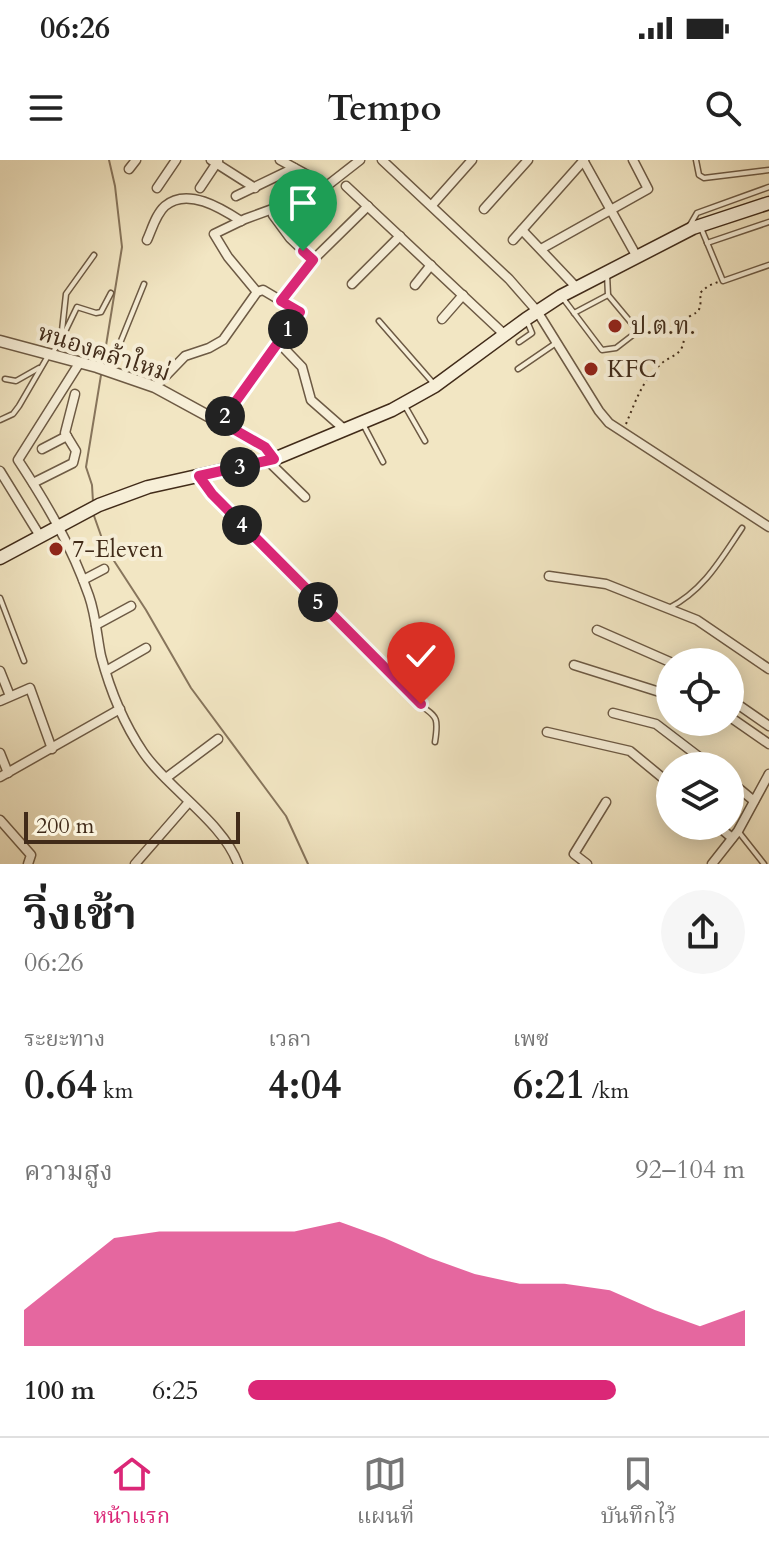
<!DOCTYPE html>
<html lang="th">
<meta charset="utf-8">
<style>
body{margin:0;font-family:Cardo,"Noto Serif Thai",serif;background:#f6f6f6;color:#222;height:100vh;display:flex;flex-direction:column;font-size:30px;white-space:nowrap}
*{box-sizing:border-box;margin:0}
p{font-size:26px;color:#767676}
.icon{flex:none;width:44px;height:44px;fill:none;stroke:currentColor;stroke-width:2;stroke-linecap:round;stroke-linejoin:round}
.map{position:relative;height:704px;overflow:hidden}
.side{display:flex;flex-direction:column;background:#fff;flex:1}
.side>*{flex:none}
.controls{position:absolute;left:656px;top:488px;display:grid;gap:16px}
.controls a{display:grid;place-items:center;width:88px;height:88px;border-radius:50%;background:#fff;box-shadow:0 4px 20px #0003;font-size:40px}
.scale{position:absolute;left:24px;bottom:20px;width:216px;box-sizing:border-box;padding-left:8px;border:4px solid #412b19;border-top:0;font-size:22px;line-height:28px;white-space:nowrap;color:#412b19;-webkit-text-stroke:6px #f7efd8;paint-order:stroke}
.pin{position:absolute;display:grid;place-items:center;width:68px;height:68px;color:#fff;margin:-82px -34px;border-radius:50% 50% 50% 0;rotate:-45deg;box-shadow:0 0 8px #0007}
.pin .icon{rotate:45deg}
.km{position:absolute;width:40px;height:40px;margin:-20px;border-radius:50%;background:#222;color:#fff;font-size:22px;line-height:40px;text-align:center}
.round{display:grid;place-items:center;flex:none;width:84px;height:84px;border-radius:42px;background:#f6f6f6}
.summary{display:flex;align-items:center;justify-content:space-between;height:136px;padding:0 24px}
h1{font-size:44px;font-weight:700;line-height:60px}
.metrics{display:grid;grid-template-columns:repeat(3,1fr);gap:12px;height:136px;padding:8px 24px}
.metrics div{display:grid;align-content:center}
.metrics b{font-size:40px;font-weight:700}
.metrics small{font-size:22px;font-weight:400}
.metrics p{font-size:22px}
.chart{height:224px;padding:16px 24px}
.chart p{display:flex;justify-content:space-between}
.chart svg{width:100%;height:144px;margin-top:8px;fill:#db2777;opacity:.7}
ul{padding:0 24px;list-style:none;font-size:26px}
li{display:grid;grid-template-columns:128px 96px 1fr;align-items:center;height:60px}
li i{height:20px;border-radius:10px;background:#db2777}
.status{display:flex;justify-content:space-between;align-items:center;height:56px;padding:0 40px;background:#fff;direction:ltr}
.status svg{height:22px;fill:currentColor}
header{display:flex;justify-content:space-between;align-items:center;height:104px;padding:0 24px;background:#fff;font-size:36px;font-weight:700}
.tabs{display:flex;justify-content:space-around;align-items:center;height:112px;border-top:2px solid #e0e0e0;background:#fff;font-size:22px;color:#767676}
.tabs a{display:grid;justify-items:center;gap:4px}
.tabs .current{color:#db2777}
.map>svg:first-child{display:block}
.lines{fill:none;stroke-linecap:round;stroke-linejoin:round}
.stream{stroke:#87755c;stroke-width:2}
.service-casing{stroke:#6d5a44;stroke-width:7}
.minor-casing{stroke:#6d5a44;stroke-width:11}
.tertiary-casing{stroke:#6d5a44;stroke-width:13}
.secondary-casing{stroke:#412b19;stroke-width:15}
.path{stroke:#412b19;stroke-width:2;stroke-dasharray:2 4;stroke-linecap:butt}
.service{stroke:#f7efd8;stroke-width:4}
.minor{stroke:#f7efd8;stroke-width:8}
.tertiary{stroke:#f7efd8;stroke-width:10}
.secondary{stroke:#f7efd8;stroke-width:12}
.route-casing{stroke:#fff;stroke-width:16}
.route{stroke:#db2777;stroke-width:10}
.poi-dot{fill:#8f2418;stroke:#f7efd8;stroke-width:3}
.labels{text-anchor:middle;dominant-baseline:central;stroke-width:8;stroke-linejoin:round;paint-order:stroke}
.poi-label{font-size:24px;fill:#412b19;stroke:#f7efd8;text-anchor:start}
.street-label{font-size:24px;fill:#412b19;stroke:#f7efd8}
</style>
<div class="status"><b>06:26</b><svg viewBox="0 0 49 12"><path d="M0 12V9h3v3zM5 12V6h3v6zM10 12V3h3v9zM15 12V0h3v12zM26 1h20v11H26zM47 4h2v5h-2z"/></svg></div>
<header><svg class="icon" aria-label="menu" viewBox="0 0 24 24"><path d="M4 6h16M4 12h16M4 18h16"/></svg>Tempo<svg class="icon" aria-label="search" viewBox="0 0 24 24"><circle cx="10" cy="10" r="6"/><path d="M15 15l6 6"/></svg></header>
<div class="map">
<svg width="769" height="704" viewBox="0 0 769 704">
<rect width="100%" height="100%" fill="#f2e6c3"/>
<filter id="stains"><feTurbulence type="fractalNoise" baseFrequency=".0025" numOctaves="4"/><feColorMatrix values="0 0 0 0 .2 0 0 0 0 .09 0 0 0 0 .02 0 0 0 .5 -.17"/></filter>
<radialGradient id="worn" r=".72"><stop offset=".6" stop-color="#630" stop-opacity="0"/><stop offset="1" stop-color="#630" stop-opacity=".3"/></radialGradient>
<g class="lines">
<g class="stream">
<path d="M103,204L122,87L115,26L109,0"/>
<path d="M93,342L92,325L86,307L101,215"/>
<path d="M93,353L105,387L146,450L191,528L286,656L308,704"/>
</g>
<defs>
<g id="service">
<path d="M696,0L699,15L704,18L769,10"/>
<path d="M690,65L697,53L769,27"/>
<path d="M701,68L723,121L769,105"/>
<path d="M707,83L769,62"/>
<path d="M562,137L602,190L616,188L638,171L608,135L607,114"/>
<path d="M574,153L608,135"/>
<path d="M379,161L434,224"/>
<path d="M62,178L77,147L96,153L101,152L111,133"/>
<path d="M519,182L532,173L527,161"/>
<path d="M53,192L61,180L66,134L94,95"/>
<path d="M110,208L144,124"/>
<path d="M518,209L556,183"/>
<path d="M5,219L16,221L39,208"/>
<path d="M405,246L425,281"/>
<path d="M0,260L13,254L19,246L48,196"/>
<path d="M363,264L383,302"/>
<path d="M200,318L212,334L401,522C405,528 409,534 414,539C433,558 440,550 435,582"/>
<path d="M0,438L24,501"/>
<path d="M669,448C704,430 721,399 742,368"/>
<path d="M738,671L764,704"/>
</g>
<g id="minor">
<path d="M211,0L255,28"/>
<path d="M280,0L313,18"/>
<path d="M382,0L509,119L537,151L599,251L609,263L769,367"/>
<path d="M583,0L637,97"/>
<path d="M129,9L136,0"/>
<path d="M346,26L505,175"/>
<path d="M157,28L176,0"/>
<path d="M200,28L218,1"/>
<path d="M236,36L294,8"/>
<path d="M432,45L472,0"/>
<path d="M484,49L528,0"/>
<path d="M273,55L290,78L313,100"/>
<path d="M522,70L577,128"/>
<path d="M147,80C152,69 156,54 165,46C187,27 221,48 241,61"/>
<path d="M513,80L584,0"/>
<path d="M541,89L648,29L633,0"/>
<path d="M352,124L400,76"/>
<path d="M415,125L431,105"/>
<path d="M257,132L228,97L214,74L245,59L319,32L360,0"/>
<path d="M281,141L315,98L368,46"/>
<path d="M442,159L463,135"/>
<path d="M278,182L302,207L311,240L344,269"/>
<path d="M80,202L18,300C47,344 72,387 89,436C96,456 97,477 101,496C110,530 124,564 143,592C168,629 223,662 238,704"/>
<path d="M155,227L185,196L209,188L223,180L257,132L263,130L300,152L221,262"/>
<path d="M42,289L67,276"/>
<path d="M267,300L305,337"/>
<path d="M0,311L40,376"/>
<path d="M33,323L73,303L76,291L65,273L75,234"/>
<path d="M549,416L606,424L697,460L769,509"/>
<path d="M83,420L104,409"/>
<path d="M96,465L131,446"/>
<path d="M597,470L670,502"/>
<path d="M574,505L666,534L670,533"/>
<path d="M0,511L10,536"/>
<path d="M106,511L146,488"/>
<path d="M730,539L769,566"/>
<path d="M0,541L30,528L52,589"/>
<path d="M613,553L656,564L711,606"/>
<path d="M730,557L769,584"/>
<path d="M547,572L630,591L670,624"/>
<path d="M0,593L8,613"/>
<path d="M0,617L120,549"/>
<path d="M166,618L218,579"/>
<path d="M730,621L754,641"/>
<path d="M0,660L31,695L28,704"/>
<path d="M718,666L732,678"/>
<path d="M135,704L189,642"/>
<path d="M587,704L574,694L606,642"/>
<path d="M712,704L738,671L769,614"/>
</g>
<path id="tertiary" d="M0,181L97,207L155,227L265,287L274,299"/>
<path id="secondary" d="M0,398L99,345L148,327L274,299L392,250L435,226L526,159L561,136L693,68L769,43"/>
</defs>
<use href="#service" class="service-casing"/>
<use href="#minor" class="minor-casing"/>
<use href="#tertiary" class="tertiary-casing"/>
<use href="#secondary" class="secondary-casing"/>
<path class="path" d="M626,264C635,243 642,220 661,204C667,198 677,196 681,189C686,182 683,172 681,164C693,149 703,159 700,133L708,126L718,122"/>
<use href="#service" class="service"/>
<use href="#minor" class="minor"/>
<use href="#tertiary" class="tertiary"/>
<use href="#secondary" class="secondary"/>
</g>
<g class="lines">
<defs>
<path id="route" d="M303,91L313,100L281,141L300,152L221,262L265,287L274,299L199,316L212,334L421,544"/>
</defs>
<use href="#route" class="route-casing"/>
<use href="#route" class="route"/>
</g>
<g class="poi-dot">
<circle cx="615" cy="166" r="8"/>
<circle cx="591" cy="209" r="8"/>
<circle cx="56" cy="389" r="8"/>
</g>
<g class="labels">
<g class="poi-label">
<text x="631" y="166">ป.ต.ท.</text>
<text x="607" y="209">KFC</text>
<text x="72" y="389">7-Eleven</text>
</g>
<g class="street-label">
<text transform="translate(104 193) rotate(18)">หนองคล้าใหม่</text>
</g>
</g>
<rect width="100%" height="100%" filter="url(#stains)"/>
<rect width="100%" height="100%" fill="url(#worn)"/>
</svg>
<div class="controls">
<a><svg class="icon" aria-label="locate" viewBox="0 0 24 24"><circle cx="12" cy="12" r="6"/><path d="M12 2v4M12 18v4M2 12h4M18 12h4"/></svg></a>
<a><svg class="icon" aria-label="layers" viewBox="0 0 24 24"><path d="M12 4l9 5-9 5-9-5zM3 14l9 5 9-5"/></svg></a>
</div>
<div class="scale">200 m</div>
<div class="pin" style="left:303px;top:91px;background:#1e9e55"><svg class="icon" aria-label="arrive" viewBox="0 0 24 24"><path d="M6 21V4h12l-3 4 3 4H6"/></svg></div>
<div class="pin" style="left:421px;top:544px;background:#d93025"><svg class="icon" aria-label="check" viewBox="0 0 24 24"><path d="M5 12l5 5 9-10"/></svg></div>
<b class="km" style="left:288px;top:169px">1</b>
<b class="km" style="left:225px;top:256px">2</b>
<b class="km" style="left:240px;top:307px">3</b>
<b class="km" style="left:242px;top:365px">4</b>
<b class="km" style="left:318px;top:442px">5</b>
</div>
<section class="side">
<div class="summary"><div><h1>วิ่งเช้า</h1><p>06:26</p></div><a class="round"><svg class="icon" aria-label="share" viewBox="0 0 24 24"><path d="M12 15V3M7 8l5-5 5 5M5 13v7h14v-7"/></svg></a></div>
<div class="metrics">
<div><p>ระยะทาง</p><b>0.64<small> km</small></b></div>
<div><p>เวลา</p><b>4:04</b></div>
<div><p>เพซ</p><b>6:21<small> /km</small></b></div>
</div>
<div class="chart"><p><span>ความสูง</span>92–104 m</p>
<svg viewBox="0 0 160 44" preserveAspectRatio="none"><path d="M0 44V33L10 22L20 11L30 9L40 9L50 9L60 9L70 6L80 11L90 17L100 22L110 25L120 25L130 27L140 33L150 38L160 33V44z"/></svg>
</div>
<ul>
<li><b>100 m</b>6:25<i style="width:74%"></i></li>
</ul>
</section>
<nav class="tabs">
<a class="current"><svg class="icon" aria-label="home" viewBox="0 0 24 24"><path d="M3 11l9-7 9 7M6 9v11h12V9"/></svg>หน้าแรก</a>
<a><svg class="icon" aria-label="map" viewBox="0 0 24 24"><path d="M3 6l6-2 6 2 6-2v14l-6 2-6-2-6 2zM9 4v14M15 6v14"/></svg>แผนที่</a>
<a><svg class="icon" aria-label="saved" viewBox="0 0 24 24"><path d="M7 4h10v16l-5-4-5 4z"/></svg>บันทึกไว้</a>
</nav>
